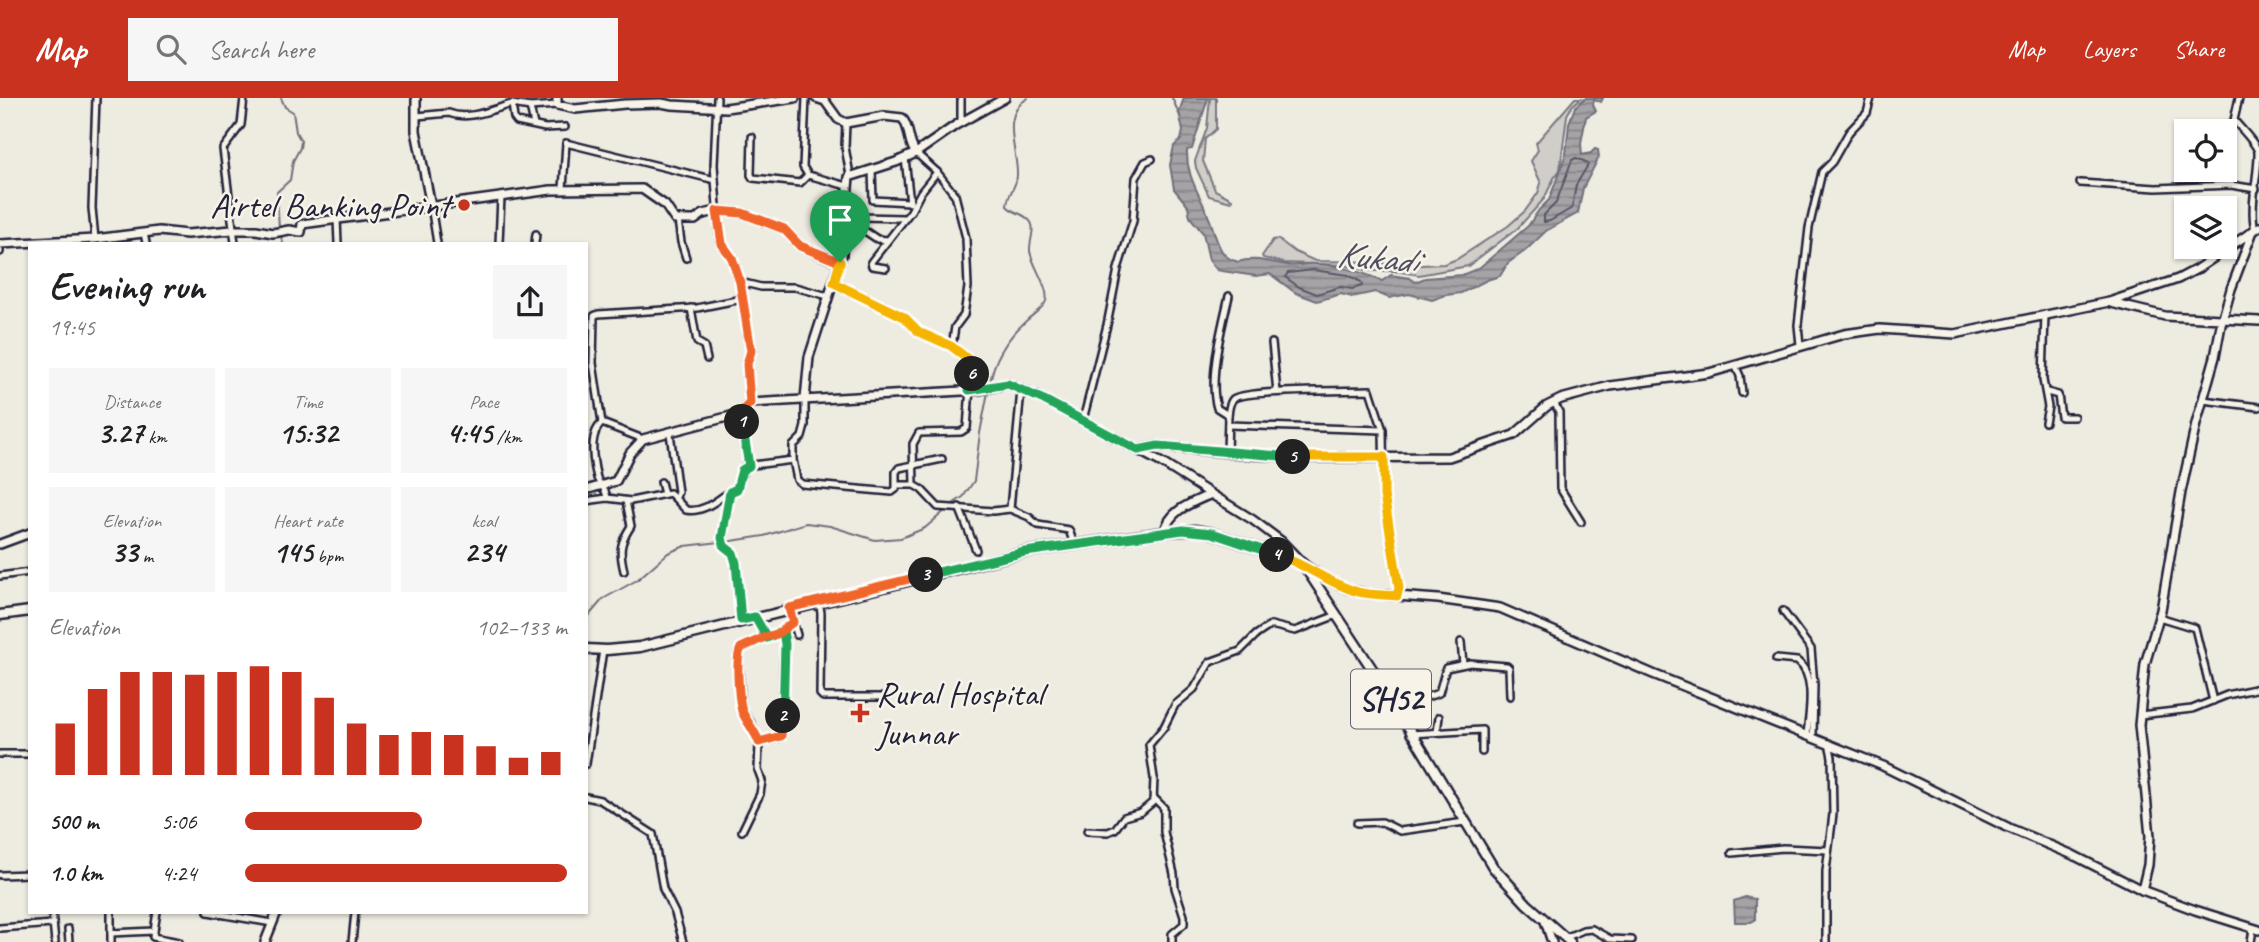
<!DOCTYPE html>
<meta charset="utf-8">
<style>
body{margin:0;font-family:Caveat,sans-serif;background:#f6f6f6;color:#202124;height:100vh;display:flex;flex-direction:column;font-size:26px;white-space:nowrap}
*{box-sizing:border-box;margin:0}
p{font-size:23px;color:#757577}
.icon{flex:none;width:38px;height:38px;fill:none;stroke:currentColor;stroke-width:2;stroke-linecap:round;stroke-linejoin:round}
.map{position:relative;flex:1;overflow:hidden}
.sheet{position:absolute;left:28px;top:144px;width:560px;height:672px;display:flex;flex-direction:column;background:#fff;border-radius:0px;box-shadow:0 2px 5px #0004}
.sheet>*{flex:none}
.fabs{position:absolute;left:2174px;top:21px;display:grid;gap:14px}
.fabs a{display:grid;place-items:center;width:63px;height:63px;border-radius:0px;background:#fff;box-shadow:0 2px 5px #0004;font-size:35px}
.pin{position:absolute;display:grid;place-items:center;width:60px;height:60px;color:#fff;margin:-72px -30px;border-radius:50% 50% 50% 0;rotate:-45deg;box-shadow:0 0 7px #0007}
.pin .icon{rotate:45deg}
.km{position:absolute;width:35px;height:35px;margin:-18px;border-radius:50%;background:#222;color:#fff;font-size:19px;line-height:35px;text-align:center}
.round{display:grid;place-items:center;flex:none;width:74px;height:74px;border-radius:0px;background:#f6f6f6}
.head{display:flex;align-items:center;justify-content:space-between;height:119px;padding:0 21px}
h1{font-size:38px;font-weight:600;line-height:52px}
.stats{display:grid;grid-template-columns:repeat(3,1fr);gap:10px;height:119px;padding:7px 21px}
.stats div{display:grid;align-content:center;border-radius:0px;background:#f6f6f6;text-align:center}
.stats b{font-size:30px;font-weight:600}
.stats small{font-size:19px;font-weight:400}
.stats p{font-size:19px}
.chart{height:196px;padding:14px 21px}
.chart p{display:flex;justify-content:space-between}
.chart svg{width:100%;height:126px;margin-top:7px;stroke:#c8321e;stroke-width:6}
ul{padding:0 21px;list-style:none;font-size:23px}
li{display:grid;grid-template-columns:112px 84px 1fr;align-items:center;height:52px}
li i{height:18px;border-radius:9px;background:#c8321e}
header{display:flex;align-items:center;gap:42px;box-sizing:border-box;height:98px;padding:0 35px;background:#c8321e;color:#fff}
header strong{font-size:33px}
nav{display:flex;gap:38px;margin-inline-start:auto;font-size:24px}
.search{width:490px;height:63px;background:#f6f6f6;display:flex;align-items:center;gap:18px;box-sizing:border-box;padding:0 24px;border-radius:0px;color:#757577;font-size:26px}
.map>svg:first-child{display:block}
.green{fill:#d1cdc9;stroke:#7a7882;stroke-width:2}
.water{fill:url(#water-rules);stroke:#716f7b;stroke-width:2}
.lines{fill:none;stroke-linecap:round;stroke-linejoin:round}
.shore{stroke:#575666;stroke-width:2}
.stream{stroke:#716f7b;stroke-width:2}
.street-casing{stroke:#22223b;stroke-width:10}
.secondary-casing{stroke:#22223b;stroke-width:12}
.primary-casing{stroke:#22223b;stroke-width:13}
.street{stroke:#f7f3e8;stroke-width:5}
.secondary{stroke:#f7f3e8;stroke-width:7}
.primary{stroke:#f7f3e8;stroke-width:8}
.split-1-casing{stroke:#fff;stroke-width:14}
.split-2-casing{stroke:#fff;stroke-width:14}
.split-3-casing{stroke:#fff;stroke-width:14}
.split-4-casing{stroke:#fff;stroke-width:14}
.split-5-casing{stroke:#fff;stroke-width:14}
.split-6-casing{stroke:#fff;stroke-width:14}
.split-7-casing{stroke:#fff;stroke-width:14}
.split-1{stroke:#f0652b;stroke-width:9}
.split-2{stroke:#22a559;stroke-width:9}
.split-3{stroke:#f0652b;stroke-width:9}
.split-4{stroke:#22a559;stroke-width:9}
.split-5{stroke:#f5b400;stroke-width:9}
.split-6{stroke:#22a559;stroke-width:9}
.split-7{stroke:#f5b400;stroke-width:9}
.poi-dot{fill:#c8321e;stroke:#f7f3e8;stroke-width:2.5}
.labels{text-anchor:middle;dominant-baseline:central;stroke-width:5;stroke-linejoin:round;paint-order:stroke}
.shield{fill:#f7f3e8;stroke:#62616f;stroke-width:2}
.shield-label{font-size:33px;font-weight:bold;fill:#22223b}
.poi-label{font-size:35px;fill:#22223b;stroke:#f7f3e8;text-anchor:end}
.water-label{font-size:37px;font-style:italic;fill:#504f60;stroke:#f7f3e8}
</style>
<header>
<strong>Map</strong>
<div class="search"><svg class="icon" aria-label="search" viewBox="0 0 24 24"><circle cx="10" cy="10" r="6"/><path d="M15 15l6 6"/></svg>Search here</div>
<nav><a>Map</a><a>Layers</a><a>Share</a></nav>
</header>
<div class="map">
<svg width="2259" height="844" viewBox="0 0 2259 844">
<defs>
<pattern id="water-rules" width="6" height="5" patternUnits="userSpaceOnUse" patternTransform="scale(1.75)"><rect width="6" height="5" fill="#a6a3a6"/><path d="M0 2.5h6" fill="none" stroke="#878488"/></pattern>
</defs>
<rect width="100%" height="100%" fill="#eeebe1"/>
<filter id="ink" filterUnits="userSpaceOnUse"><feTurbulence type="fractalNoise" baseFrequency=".0143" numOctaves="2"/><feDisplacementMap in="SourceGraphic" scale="14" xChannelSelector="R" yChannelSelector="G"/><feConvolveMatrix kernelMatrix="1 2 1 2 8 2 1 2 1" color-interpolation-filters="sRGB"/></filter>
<g filter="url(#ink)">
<g class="green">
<path d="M1210,0H1216V31L1205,41L1203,63L1215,92L1232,101L1231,104L1209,98L1196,70L1195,63L1207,30Z"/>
<path d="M1575,0H1581L1572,8L1567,17L1560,72L1554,80L1544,101L1518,130L1468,168L1419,177L1394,173H1370L1343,167L1284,165L1263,160L1262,158L1273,142L1278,141L1295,154L1315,163L1380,164L1398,168L1444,166L1457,161L1508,128L1525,113L1538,95L1541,85L1531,63L1538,52L1536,45Z"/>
</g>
<g class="water">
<path d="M1184,0H1208L1192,51L1187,52C1186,79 1200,96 1209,120C1214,131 1216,147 1224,156C1228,161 1233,162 1238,164C1254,158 1271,165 1287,167C1295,169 1305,165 1314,166C1335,166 1363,174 1382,183L1391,177L1410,180L1415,184L1425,180L1462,177L1479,170L1528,128L1539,112L1549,102L1566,56L1569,25L1575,9L1585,0H1603L1601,4L1594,2L1593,7L1596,13L1586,19L1581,45L1582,57L1591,55L1595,51L1598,52L1599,59L1583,90L1578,115L1546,133L1525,153L1508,165L1500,178L1487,182L1461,195L1446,197L1432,202L1409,196L1389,200L1375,194L1352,199L1341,196L1317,203L1296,195L1270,176L1256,178L1222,173L1217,172L1209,162L1203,135L1190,119L1188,108L1174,91L1170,67L1174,48L1181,42L1183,33L1179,14Z"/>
<path d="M1745,799L1755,801V822L1751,824H1735L1734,803Z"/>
</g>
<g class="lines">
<g class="shore">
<path d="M1576,60L1586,64L1588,67L1576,87L1572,110L1550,123L1544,124V117L1556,105L1572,62Z"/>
<path d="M1313,172L1348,177L1361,184L1362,188L1352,191L1340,189L1317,196L1299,189L1285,179L1288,175Z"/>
</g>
<g class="stream">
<path d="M1172,0L1180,18"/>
<path d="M279,131L277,94L290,82L293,63L300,50L301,43L296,34L293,14L285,9L281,0"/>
<path d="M280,136L283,145"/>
<path d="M990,285C994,260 1008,239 1027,222C1032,217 1044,210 1046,203C1050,191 1032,167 1030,153C1029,143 1037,129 1029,122C1023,115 1013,115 1007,108C1007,96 1017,89 1017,77C1018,52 999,17 1028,0"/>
<path d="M951,407L963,399L974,383L980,335L988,294"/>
<path d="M725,444L764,438L806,425L830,428L875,442L901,440L925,430L947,411"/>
<path d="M586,521L603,501L637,482L668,455L685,448L720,444"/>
</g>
<defs>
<g id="street">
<path d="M717,0L714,67L719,135L722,146L732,160L740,184L751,253L747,266L750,305"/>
<path d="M806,0L803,69L808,77L847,88"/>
<path d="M961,0V24"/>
<path d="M2239,0L2234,22C2241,31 2254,43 2258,53C2259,76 2249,107 2255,132"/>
<path d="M557,7L530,9L512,6L514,20L517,24L545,30L565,29"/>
<path d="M530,9L534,27"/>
<path d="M417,18L449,15C468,23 493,11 512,6"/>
<path d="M846,25L845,49L850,77"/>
<path d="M752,39L751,77L753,80L800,85L808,77"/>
<path d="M916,55L937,74L955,97L966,140L968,189L964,217L955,229L952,248"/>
<path d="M905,60L910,105"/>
<path d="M872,72L873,102L910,104"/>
<path d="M2080,85L2156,90L2231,87L2256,91"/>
<path d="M563,91L566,45L715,82"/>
<path d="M431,108L437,145"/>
<path d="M845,113L855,115L861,119L904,120"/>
<path d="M337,121L338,145"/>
<path d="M678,122L681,144L686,160"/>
<path d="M845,133H865L877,141L888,142"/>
<path d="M144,135L146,145"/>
<path d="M95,141L92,110L96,0"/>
<path d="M235,145L223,51L241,27L244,0"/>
<path d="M499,145L501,99"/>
<path d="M535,145L536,136"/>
<path d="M0,153V154"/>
<path d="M886,170L872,168L871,164L911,113L921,94L937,74"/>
<path d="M740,184L761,189H795L828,198"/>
<path d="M834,185L904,219L919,235L952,248L972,264L967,330L961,334L919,335L913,346L914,387H897"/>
<path d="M691,210L697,244L704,248L707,261"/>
<path d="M1272,245L1277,294"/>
<path d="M1800,247L1798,227L1809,130L1822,74L1832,64L1849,34L1867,15L1871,0"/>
<path d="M1735,267L1740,278L1742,295"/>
<path d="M1021,292L1010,411L1029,419L1038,427L1069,432L1074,446"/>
<path d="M2047,294L2058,297L2061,319H2074"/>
<path d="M2203,302L2259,309"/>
<path d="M1554,304L1559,314L1560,390L1581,424"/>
<path d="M740,315L749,367"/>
<path d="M1228,317C1229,312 1229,305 1233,301C1242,292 1350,293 1370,292L1383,332L1384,397L1399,490L1397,498"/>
<path d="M1083,322L1107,227L1118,171L1133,123L1136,80L1145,64L1152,61"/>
<path d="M2045,324L2048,309L2043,282L2045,216"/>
<path d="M602,325C588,337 593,364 597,380C600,389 605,387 607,400"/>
<path d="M1228,327L1383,332"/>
<path d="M670,335L678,394L676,399"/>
<path d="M643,341L602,325L593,265L594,218L598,216L697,210L742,201"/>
<path d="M1227,355L1228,317L1217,310C1208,281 1222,228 1229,198"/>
<path d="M793,362L797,382L802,386L892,394L896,391V374L899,370L942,361"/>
<path d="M661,384L664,396"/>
<path d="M914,387L921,391L938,409L993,413L1010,411"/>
<path d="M586,403L607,400L631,403L670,395L686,412C703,415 716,403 729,394"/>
<path d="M959,409L976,452"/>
<path d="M624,473C619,452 620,445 631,428L626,403"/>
<path d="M0,478L30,474"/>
<path d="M819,503L821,515L820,596L823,599H884"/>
<path d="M789,510L797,537"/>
<path d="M1783,513L1811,551L1814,587L1813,639"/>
<path d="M755,519L767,540L785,532L793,524"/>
<path d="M2159,519L2195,530L2213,603"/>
<path d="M741,522L736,465L733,455L724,448L722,440L730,394L737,391L745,368L793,362V348L802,339L805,328V301"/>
<path d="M1461,544L1463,566"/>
<path d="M1776,561L1797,563C1817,578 1809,615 1807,637"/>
<path d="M1395,609L1439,595L1446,570L1470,565L1507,568L1509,570L1510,598"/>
<path d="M2140,617L2192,611L2227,597L2259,590"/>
<path d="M1437,634L1439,619"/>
<path d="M1410,636L1482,632V654"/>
<path d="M759,644L779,640L782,635L783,565L785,546L783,533"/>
<path d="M0,656H30"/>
<path d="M586,666L603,552"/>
<path d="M586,699L600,702L653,736L663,791L675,815L683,844"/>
<path d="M1154,700L1164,710V734L1174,776L1175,790L1184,818V826L1172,836V844"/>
<path d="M1357,725L1382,724L1400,733L1465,724"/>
<path d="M742,733L760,696L762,683L758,672L759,646L751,625L742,613L738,555L741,550L765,539"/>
<path d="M1087,733L1108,734L1115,731L1124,719L1141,714L1153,704L1154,680L1149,647L1164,629L1175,607L1194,591L1210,564L1240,553L1256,537L1271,527L1295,533L1337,517"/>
<path d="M1732,755L1783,750L1828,752"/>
<path d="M0,777L30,776"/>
<path d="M52,814L55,844"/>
<path d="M111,814V844"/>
<path d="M157,814L153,839L179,844"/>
<path d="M208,814L272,825"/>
<path d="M0,830L53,826"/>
<path d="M68,831L69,844"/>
<path d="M111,835L154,833"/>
<path d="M1565,840L1583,832L1592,831L1610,841L1632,842"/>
<path d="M352,844L355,814"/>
<path d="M1826,844V773L1833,716L1832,659L1829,645"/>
<path d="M2251,844L2253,831"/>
</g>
<g id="secondary">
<path d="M416,0V33L431,108"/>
<path d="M557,0V7L575,11L625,6L661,5L672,7L726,10L795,0"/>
<path d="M816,0L825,3L838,21L846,25L884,18L902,20C911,30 907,45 916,55"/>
<path d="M0,146L95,141L159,133L187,136L232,132H256L273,135L289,132L301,134L302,126L551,92L642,91L665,107L675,122H695L703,116L717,113L742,115L784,131L800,148L840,165"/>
<path d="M2111,205L2165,218L2259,223"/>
<path d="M805,301L809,259L842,157L849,79L896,64L916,55L956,27L1005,0"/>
<path d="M1138,352L1158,348L1252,357L1319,360L1449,359L1514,337L1547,308L1561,301L1610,288L1709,275L1844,236L1880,231L1955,236L2109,204L2178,181L2197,171L2259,129"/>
<path d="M586,392L616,383L630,355L643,341L731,318L740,315L750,305L980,292L1008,286L1044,302L1162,365L1211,396"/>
<path d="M1165,434C1168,412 1194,404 1211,396L1253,422L1281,443L1303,466L1322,479L1348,491L1369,496L1438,501L1500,510L1653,576L1883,668L2009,730L2073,757L2142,792L2195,812L2259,832"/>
<path d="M0,446L30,435"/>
<path d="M2142,792L2148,767L2150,738L2139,627L2145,566L2161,512L2181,394L2196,326L2215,259L2221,227L2231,191L2253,133"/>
<path d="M1545,823L1552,844"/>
<path d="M265,844L277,814"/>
</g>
<g id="primary">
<path d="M0,517L30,513"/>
<path d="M586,551L607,552L640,549L1025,454L1165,434L1195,432L1212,435L1303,466L1386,592L1493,769L1527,806L1570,844"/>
</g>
</defs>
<use href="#street" class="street-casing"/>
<use href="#secondary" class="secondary-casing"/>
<use href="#primary" class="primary-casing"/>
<use href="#street" class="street"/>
<use href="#secondary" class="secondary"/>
<use href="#primary" class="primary"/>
</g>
</g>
<g class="lines" filter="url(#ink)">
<defs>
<path id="split-1" d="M742,324L740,315L750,305L747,266L751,253L740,184L732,160L722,146L717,113L742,115L784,131L800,148L840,164"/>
<path id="split-2" d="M742,324L749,368L742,372L737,391L730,394L722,440L724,448L733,455L736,465L741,522L755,519L767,540L783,533L785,546L783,618"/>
<path id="split-3" d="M783,618L781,638L759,644C755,633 746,623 742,613C739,602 735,560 741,550L765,539L777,536L793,524L789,510L926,477"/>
<path id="split-4" d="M926,477L1025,454L1183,432L1212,435L1277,457"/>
<path id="split-5" d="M1277,457C1306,466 1329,486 1358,494C1370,497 1384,497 1397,498L1399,490L1384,397V359H1293"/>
<path id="split-6" d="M972,276L969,292L1008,286L1044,302L1138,352L1158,348L1293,359"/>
<path id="split-7" d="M840,164L834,185L904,219L919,234L951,248L972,264V276"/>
</defs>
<use href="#split-1" class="split-1-casing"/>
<use href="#split-2" class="split-2-casing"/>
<use href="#split-3" class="split-3-casing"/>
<use href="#split-4" class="split-4-casing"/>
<use href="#split-5" class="split-5-casing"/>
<use href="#split-6" class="split-6-casing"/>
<use href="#split-7" class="split-7-casing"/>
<use href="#split-1" class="split-1"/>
<use href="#split-2" class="split-2"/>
<use href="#split-3" class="split-3"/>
<use href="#split-4" class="split-4"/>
<use href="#split-5" class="split-5"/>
<use href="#split-6" class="split-6"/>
<use href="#split-7" class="split-7"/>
</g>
<g class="poi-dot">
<circle cx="464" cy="107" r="7"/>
<path d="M856.5 604.5h7v7h7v7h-7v7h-7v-7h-7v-7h7z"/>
</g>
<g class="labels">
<rect class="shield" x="1351" y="571.5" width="80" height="59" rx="5"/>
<g class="shield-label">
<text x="1391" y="601">SH52</text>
</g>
<g class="poi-label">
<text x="450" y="107">Airtel Banking Point</text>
<text x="876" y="595" text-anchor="start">Rural Hospital<tspan x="876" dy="40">Junnar</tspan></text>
</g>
<g class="water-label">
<text transform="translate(1377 159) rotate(5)">Kukadi</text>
</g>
</g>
</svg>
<div class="fabs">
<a><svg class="icon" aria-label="locate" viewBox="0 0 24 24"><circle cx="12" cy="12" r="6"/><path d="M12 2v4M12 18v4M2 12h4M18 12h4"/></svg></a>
<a><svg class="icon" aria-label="layers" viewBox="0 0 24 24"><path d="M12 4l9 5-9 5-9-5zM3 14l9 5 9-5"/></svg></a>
</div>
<div class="pin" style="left:840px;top:164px;background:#1e9e55"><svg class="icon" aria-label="arrive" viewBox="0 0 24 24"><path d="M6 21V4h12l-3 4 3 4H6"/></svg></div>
<b class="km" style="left:742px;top:324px">1</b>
<b class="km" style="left:783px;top:618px">2</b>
<b class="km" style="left:926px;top:477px">3</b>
<b class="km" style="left:1277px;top:457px">4</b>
<b class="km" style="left:1293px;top:359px">5</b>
<b class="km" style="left:972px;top:276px">6</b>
<section class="sheet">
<div class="head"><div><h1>Evening run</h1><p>19:45</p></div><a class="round"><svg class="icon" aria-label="share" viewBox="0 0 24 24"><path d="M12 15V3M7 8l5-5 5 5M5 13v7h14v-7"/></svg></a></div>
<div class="stats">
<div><p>Distance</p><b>3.27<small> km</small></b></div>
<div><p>Time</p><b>15:32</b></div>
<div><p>Pace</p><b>4:45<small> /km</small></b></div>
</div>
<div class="stats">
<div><p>Elevation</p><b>33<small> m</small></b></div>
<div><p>Heart rate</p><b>145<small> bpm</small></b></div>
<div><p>kcal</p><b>234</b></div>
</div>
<div class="chart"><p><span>Elevation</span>102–133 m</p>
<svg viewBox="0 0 160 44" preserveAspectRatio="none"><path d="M5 44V26M15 44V14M25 44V8M35 44V8M45 44V9M55 44V8M65 44V6M75 44V8M85 44V17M95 44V26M105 44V30M115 44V29M125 44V30M135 44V34M145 44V38M155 44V36"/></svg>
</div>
<ul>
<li><b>500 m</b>5:06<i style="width:55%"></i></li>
<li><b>1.0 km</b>4:24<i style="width:100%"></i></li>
</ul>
</section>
</div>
